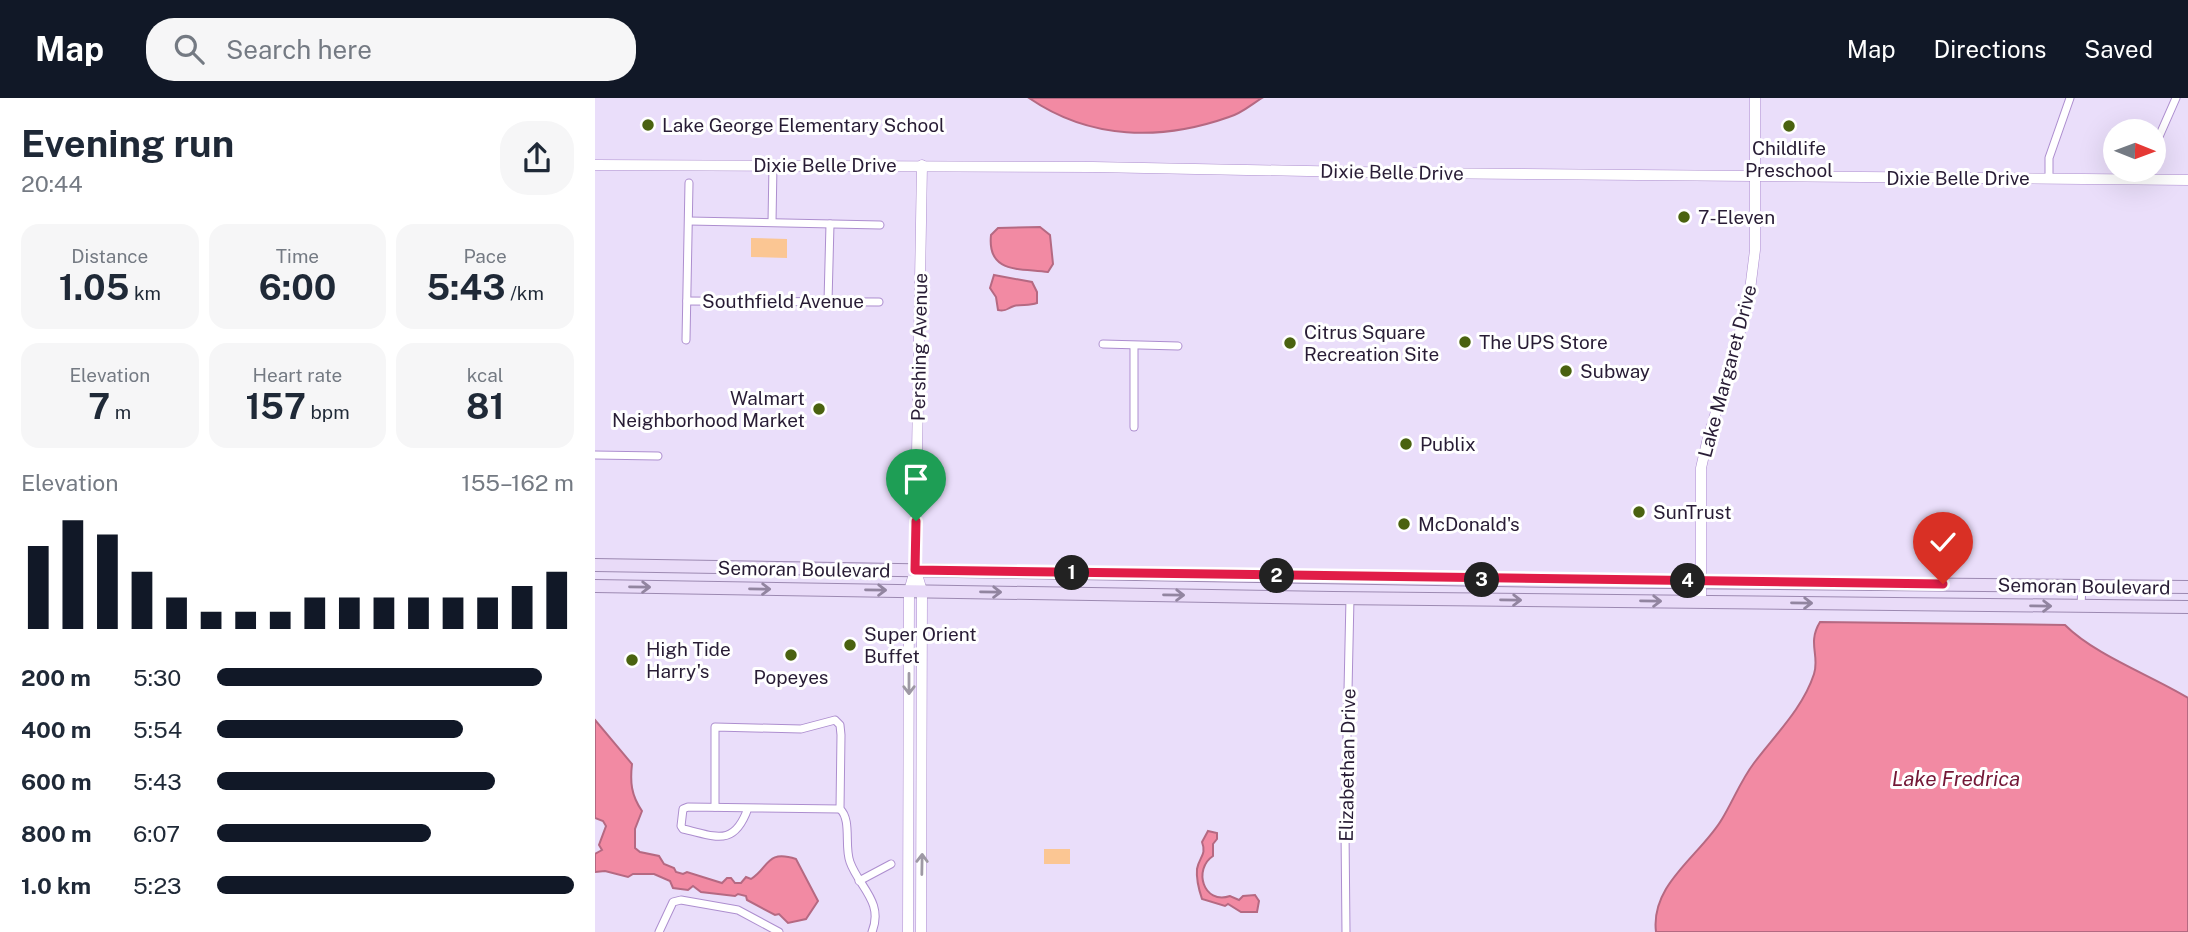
<!DOCTYPE html>
<meta charset="utf-8">
<style>
body{margin:0;font-family:"Public Sans",sans-serif;background:#f6f6f7;color:#1f2937;height:100vh;display:flex;flex-direction:column;font-size:26px;white-space:nowrap}
*{box-sizing:border-box;margin:0}
p{font-size:23px;color:#747a83}
.icon{flex:none;width:38px;height:38px;fill:none;stroke:currentColor;stroke-width:2;stroke-linecap:round;stroke-linejoin:round}
.map{position:relative;flex:1;overflow:hidden}
.details{display:flex;flex-direction:column;background:#fff;width:595px}
.details>*{flex:none}
.needle{width:46px;rotate:91deg}
.fabs{position:absolute;left:1508px;top:21px;display:grid;gap:14px}
.fabs a{display:grid;place-items:center;width:63px;height:63px;border-radius:50%;background:#fff;box-shadow:0 7px 28px #0002;font-size:35px}
.pin{position:absolute;display:grid;place-items:center;width:60px;height:60px;color:#fff;margin:-72px -30px;border-radius:50% 50% 50% 0;rotate:-45deg;box-shadow:0 0 7px #0007}
.pin .icon{rotate:45deg}
.km{position:absolute;width:35px;height:35px;margin:-18px;border-radius:50%;background:#222;color:#fff;font-size:19px;line-height:35px;text-align:center}
.round{display:grid;place-items:center;flex:none;width:74px;height:74px;border-radius:28px;background:#f6f6f7}
.head{display:flex;align-items:center;justify-content:space-between;height:119px;padding:0 21px}
h1{font-size:38px;font-weight:700;line-height:52px}
.figures{display:grid;grid-template-columns:repeat(3,1fr);gap:10px;height:119px;padding:7px 21px}
.figures div{display:grid;align-content:center;border-radius:18px;background:#f6f6f7;text-align:center}
.figures b{font-size:35px;font-weight:700}
.figures small{font-size:19px;font-weight:400}
.figures p{font-size:19px}
.chart{height:196px;padding:14px 21px}
.chart p{display:flex;justify-content:space-between}
.chart svg{width:100%;height:126px;margin-top:7px;stroke:#111827;stroke-width:6}
ul{padding:0 21px;list-style:none;font-size:23px}
li{display:grid;grid-template-columns:112px 84px 1fr;align-items:center;height:52px}
li i{height:18px;border-radius:9px;background:#111827}
header{display:flex;align-items:center;gap:42px;box-sizing:border-box;height:98px;padding:0 35px;background:#111827;color:#fff}
header strong{font-size:33px}
nav{display:flex;gap:38px;margin-inline-start:auto;font-size:24px}
.search{width:490px;height:63px;background:#f6f6f7;display:flex;align-items:center;gap:18px;box-sizing:border-box;padding:0 24px;border-radius:28px;color:#747a83;font-size:26px}
main{display:flex;flex:1;min-height:0}
.map>svg:first-child{display:block}
.green{fill:#fbc693}
.water{fill:#f28aa3;stroke:#b56982;stroke-width:2}
.lines{fill:none;stroke-linecap:round;stroke-linejoin:round}
.minor-casing{stroke:#ad8ecf;stroke-width:9}
.tertiary-casing{stroke:#ad8ecf;stroke-width:11}
.primary-casing{stroke:#9c89b1;stroke-width:14}
.minor{stroke:#fff;stroke-width:7}
.tertiary{stroke:#fff;stroke-width:10}
.primary{stroke:#e9dbf8;stroke-width:12}
.oneway{stroke:#9285a0}
.oneway2{stroke:#9e99a4}
.route-casing{stroke:#fff;stroke-width:14}
.route{stroke:#e11d48;stroke-width:9}
.poi-dot{fill:#4a6210;stroke:#fff;stroke-width:2.5}
.labels{text-anchor:middle;dominant-baseline:central;stroke-width:6;stroke-linejoin:round;paint-order:stroke}
.poi-label{font-size:19px;fill:#281c35;stroke:#fff;text-anchor:start}
.street-label{font-size:19px;fill:#281c35;stroke:#fff}
.water-label{font-size:21px;font-style:italic;fill:#741837;stroke:#fff}
</style>
<header>
<strong>Map</strong>
<div class="search"><svg class="icon" aria-label="search" viewBox="0 0 24 24"><circle cx="10" cy="10" r="6"/><path d="M15 15l6 6"/></svg>Search here</div>
<nav><a>Map</a><a>Directions</a><a>Saved</a></nav>
</header>
<main>
<section class="details">
<div class="head"><div><h1>Evening run</h1><p>20:44</p></div><a class="round"><svg class="icon" aria-label="share" viewBox="0 0 24 24"><path d="M12 15V3M7 8l5-5 5 5M5 13v7h14v-7"/></svg></a></div>
<div class="figures">
<div><p>Distance</p><b>1.05<small> km</small></b></div>
<div><p>Time</p><b>6:00</b></div>
<div><p>Pace</p><b>5:43<small> /km</small></b></div>
</div>
<div class="figures">
<div><p>Elevation</p><b>7<small> m</small></b></div>
<div><p>Heart rate</p><b>157<small> bpm</small></b></div>
<div><p>kcal</p><b>81</b></div>
</div>
<div class="chart"><p><span>Elevation</span>155–162 m</p>
<svg viewBox="0 0 160 44" preserveAspectRatio="none"><path d="M5 44V15M15 44V6M25 44V11M35 44V24M45 44V33M55 44V38M65 44V38M75 44V38M85 44V33M95 44V33M105 44V33M115 44V33M125 44V33M135 44V33M145 44V29M155 44V24"/></svg>
</div>
<ul>
<li><b>200 m</b>5:30<i style="width:91%"></i></li>
<li><b>400 m</b>5:54<i style="width:69%"></i></li>
<li><b>600 m</b>5:43<i style="width:78%"></i></li>
<li><b>800 m</b>6:07<i style="width:60%"></i></li>
<li><b>1.0 km</b>5:23<i style="width:100%"></i></li>
</ul>
</section>
<div class="map">
<svg width="1593" height="834" viewBox="0 0 1593 834">
<rect width="100%" height="100%" fill="#eadefa"/>
<g class="green">
<path d="M156,140L192,141V160L156,159Z"/>
<rect x="449" y="751" width="26" height="15"/>
</g>
<g class="water">
<path d="M434,0H667C657,6 646,16 634,19C566,43 495,42 434,0Z"/>
<path d="M445,129L455,137L458,166L453,174C425,170 392,176 396,137L403,130Z"/>
<path d="M399,177L437,184L442,194V205C434,208 427,206 419,208C412,210 412,214 403,212L401,199L395,190Z"/>
<path d="M1225,524L1470,527C1500,557 1555,577 1593,600V834H1061C1055,786 1106,757 1127,721C1138,703 1146,682 1159,665C1180,637 1208,610 1219,576C1225,558 1212,545 1225,524Z"/>
<path d="M0,622L37,666C35,684 36,697 47,713L40,731V750L45,754L64,758L69,766L79,770L81,774L88,776L92,774L127,785L132,780H136L140,785H146L151,779L156,781C174,770 171,751 201,761L223,803L211,821L193,825L184,816L180,817L152,802L151,798L143,796L140,798L106,794L98,788L93,792L78,790L75,783L59,776H38L33,779L10,773L0,774V756L7,752L4,747L11,728L8,723L0,720Z"/>
<path d="M613,733L622,735V741L618,746V758C598,771 608,807 635,798L644,802L648,798L660,797L664,803L662,814H646L633,806L630,808L607,801C604,792 601,782 602,771C604,759 612,757 607,744Z"/>
</g>
<g class="lines">
<defs>
<g id="minor">
<path d="M1559,50L1581,0"/>
<path d="M1454,80V60L1475,0"/>
<path d="M94,123L285,127"/>
<path d="M177,124L178,67"/>
<path d="M92,203L284,204"/>
<path d="M233,204L235,126"/>
<path d="M91,242L94,85"/>
<path d="M508,246L583,248"/>
<path d="M539,248V329"/>
<path d="M0,357L63,358"/>
<path d="M1486,508L1487,487"/>
<path d="M120,709V629L206,631L240,622L245,627L246,637L245,711C257,722 249,748 255,764C264,789 289,804 277,834"/>
<path d="M153,710C139,750 120,738 88,731L86,728L88,711L93,709L245,711"/>
<path d="M264,783L296,766"/>
<path d="M64,834L78,804L86,802L143,812L184,834"/>
<path d="M751,834L750,732L755,500"/>
</g>
<g id="tertiary">
<path d="M0,67L498,69L813,75L1593,82"/>
<path d="M321,473L327,493L326,834"/>
<path d="M1106,504V370L1112,344L1146,230L1155,192L1160,152V0"/>
<path d="M313,834L314,493L320,472L327,67"/>
</g>
<g id="primary">
<path d="M0,467L964,483L1593,489"/>
<path d="M0,488L738,500L1593,509"/>
</g>
</defs>
<use href="#minor" class="minor-casing"/>
<use href="#tertiary" class="tertiary-casing"/>
<use href="#primary" class="primary-casing"/>
<use href="#minor" class="minor"/>
<use href="#tertiary" class="tertiary"/>
<use href="#primary" class="primary"/>
</g>
<defs><path id="oneway-shaft" d="M-6 0H5M1.5-3L5.5 0L1.5 3" fill="none" stroke-width="1.6" stroke-linecap="round" stroke-linejoin="round" transform="scale(1.75)"/></defs>
<g class="oneway">
<use href="#oneway-shaft" transform="translate(45 489) rotate(1)"/>
<use href="#oneway-shaft" transform="translate(165 491) rotate(1)"/>
<use href="#oneway-shaft" transform="translate(281 492) rotate(1)"/>
<use href="#oneway-shaft" transform="translate(396 494) rotate(1)"/>
<use href="#oneway-shaft" transform="translate(579 497) rotate(1)"/>
<use href="#oneway-shaft" transform="translate(916 502) rotate(1)"/>
<use href="#oneway-shaft" transform="translate(1056 503) rotate(1)"/>
<use href="#oneway-shaft" transform="translate(1207 505) rotate(1)"/>
<use href="#oneway-shaft" transform="translate(1446 508) rotate(1)"/>
</g>
<g class="oneway2">
<use href="#oneway-shaft" transform="translate(314 586) rotate(90)"/>
<use href="#oneway-shaft" transform="translate(327 766) rotate(-89)"/>
</g>
<g class="lines">
<defs>
<path id="route" d="M321,423L320,472L1348,486"/>
</defs>
<use href="#route" class="route-casing"/>
<use href="#route" class="route"/>
</g>
<g class="poi-dot">
<circle cx="53" cy="27" r="7"/>
<circle cx="1194" cy="28" r="7"/>
<circle cx="1089" cy="119" r="7"/>
<circle cx="870" cy="244" r="7"/>
<circle cx="695" cy="245" r="7"/>
<circle cx="971" cy="273" r="7"/>
<circle cx="224" cy="311" r="7"/>
<circle cx="811" cy="346" r="7"/>
<circle cx="1044" cy="414" r="7"/>
<circle cx="809" cy="426" r="7"/>
<circle cx="255" cy="547" r="7"/>
<circle cx="196" cy="557" r="7"/>
<circle cx="37" cy="562" r="7"/>
</g>
<g class="labels">
<g class="poi-label">
<text x="67" y="27">Lake George Elementary School</text>
<text x="1194" y="50" text-anchor="middle">Childlife<tspan x="1194" dy="22">Preschool</tspan></text>
<text x="1103" y="119">7-Eleven</text>
<text x="709" y="234">Citrus Square<tspan x="709" dy="22">Recreation Site</tspan></text>
<text x="884" y="244">The UPS Store</text>
<text x="985" y="273">Subway</text>
<text x="210" y="300" text-anchor="end">Walmart<tspan x="210" dy="22">Neighborhood Market</tspan></text>
<text x="825" y="346">Publix</text>
<text x="1058" y="414">SunTrust</text>
<text x="823" y="426">McDonald's</text>
<text x="269" y="536">Super Orient<tspan x="269" dy="22">Buffet</tspan></text>
<text x="51" y="551">High Tide<tspan x="51" dy="22">Harry's</tspan></text>
<text x="196" y="579" text-anchor="middle">Popeyes</text>
</g>
<g class="street-label">
<text x="230" y="67">Dixie Belle Drive</text>
<text transform="translate(797 74) rotate(1)">Dixie Belle Drive</text>
<text x="1363" y="80">Dixie Belle Drive</text>
<text x="188" y="203">Southfield Avenue</text>
<text transform="translate(324 249) rotate(-89)">Pershing Avenue</text>
<text transform="translate(1132 273) rotate(-75)">Lake Margaret Drive</text>
<text transform="translate(209 471) rotate(1)">Semoran Boulevard</text>
<text transform="translate(1489 488) rotate(1)">Semoran Boulevard</text>
<text transform="translate(752 667) rotate(-89)">Elizabethan Drive</text>
</g>
<g class="water-label">
<text x="1361" y="680">Lake Fredrica</text>
</g>
</g>
</svg>
<div class="fabs">
<a><svg class="needle" viewBox="-14 -14 28 28"><path d="M0-13l5 13h-10z" fill="#e53935"/><path d="M0 13l5-13h-10z" fill="#747a83"/></svg></a>
</div>
<div class="pin" style="left:321px;top:423px;background:#1e9e55"><svg class="icon" aria-label="arrive" viewBox="0 0 24 24"><path d="M6 21V4h12l-3 4 3 4H6"/></svg></div>
<div class="pin" style="left:1348px;top:486px;background:#d93025"><svg class="icon" aria-label="check" viewBox="0 0 24 24"><path d="M5 12l5 5 9-10"/></svg></div>
<b class="km" style="left:477px;top:475px">1</b>
<b class="km" style="left:682px;top:478px">2</b>
<b class="km" style="left:887px;top:482px">3</b>
<b class="km" style="left:1093px;top:483px">4</b>
</div>
</main>
